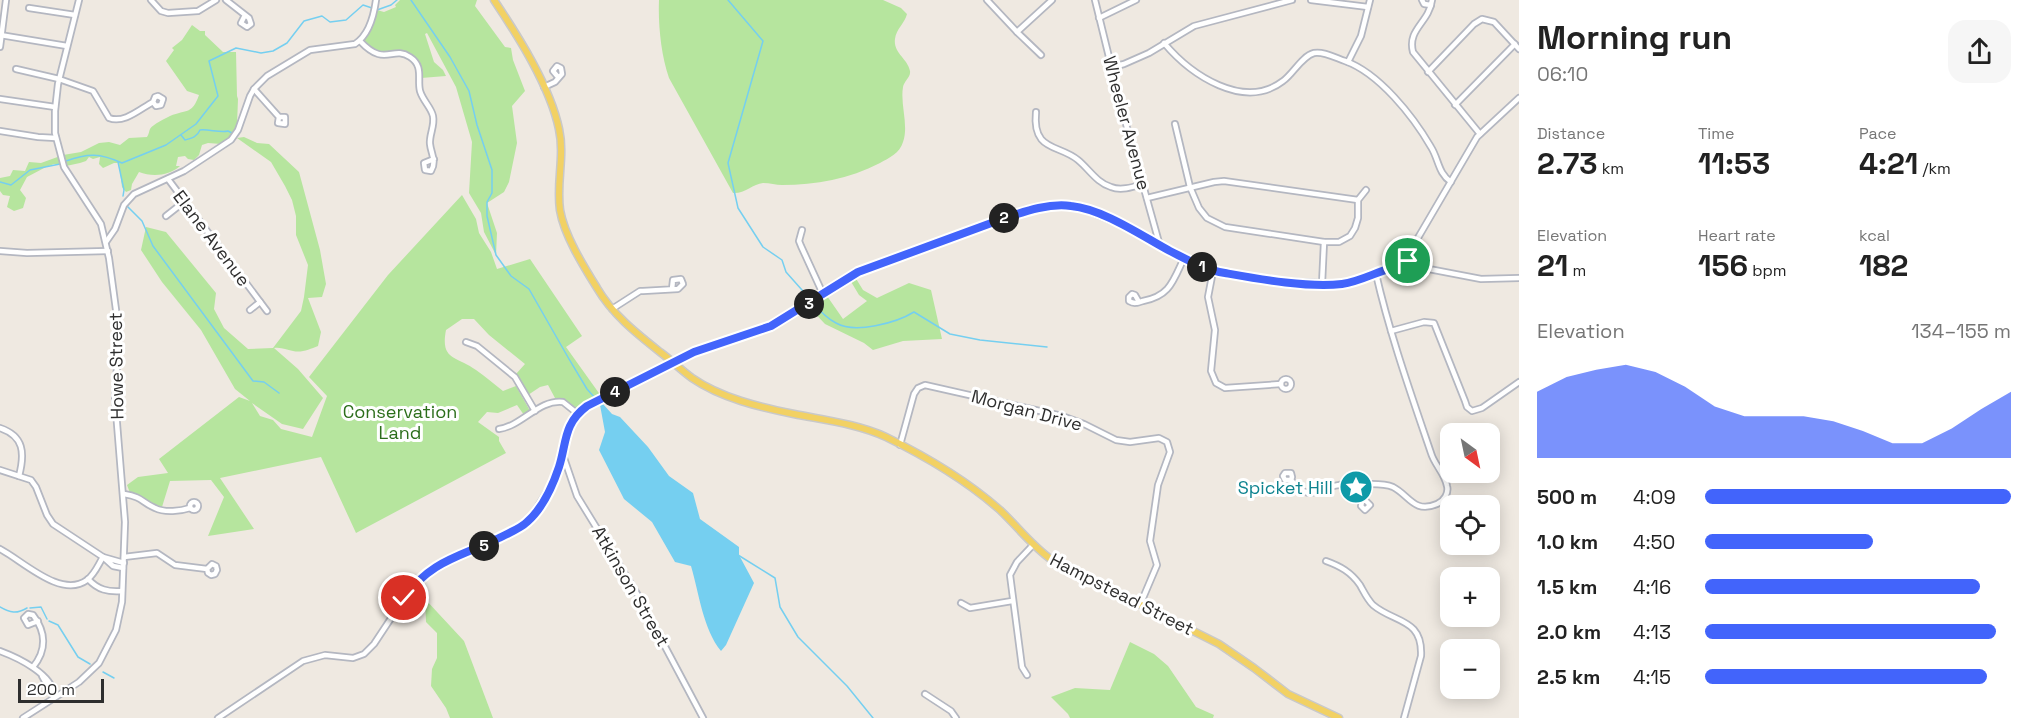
<!DOCTYPE html>
<meta charset="utf-8">
<style>
body{margin:0;font-family:"Space Grotesk",sans-serif;background:#f6f6f6;color:#222;height:100vh;display:flex;flex-direction:column;font-size:22px;white-space:nowrap}
*{box-sizing:border-box;margin:0}
p{font-size:20px;color:#767676}
.icon{flex:none;width:33px;height:33px;fill:none;stroke:currentColor;stroke-width:2;stroke-linecap:round;stroke-linejoin:round}
.map{position:relative;flex:1;overflow:hidden}
.details{display:flex;flex-direction:column;background:#fff;width:510px}
.details>*{flex:none}
.needle{width:39px;rotate:147deg}
.controls{position:absolute;left:1440px;top:423px;display:grid;gap:12px}
.controls a{display:grid;place-items:center;width:60px;height:60px;border-radius:12px;background:#fff;box-shadow:0 3px 15px #0003;font-size:30px}
.scale{position:absolute;left:18px;bottom:15px;width:86px;box-sizing:border-box;padding-left:6px;border:3px solid #2e2e2e;border-top:0;font-size:16px;line-height:21px;white-space:nowrap;color:#2e2e2e;-webkit-text-stroke:4px #fff;paint-order:stroke}
.pin{position:absolute;display:grid;place-items:center;width:51px;height:51px;color:#fff;margin:-26px;border:3px solid #fff;border-radius:50%;box-shadow:0 2px 6px #0007}
.km{position:absolute;width:30px;height:30px;margin:-15px;border-radius:50%;background:#222;color:#fff;font-size:16px;line-height:30px;text-align:center}
.round{display:grid;place-items:center;flex:none;width:63px;height:63px;border-radius:18px;background:#f6f6f6}
.overview{display:flex;align-items:center;justify-content:space-between;height:102px;padding:0 18px}
h1{font-size:33px;font-weight:700;line-height:45px}
.figures{display:grid;grid-template-columns:repeat(3,1fr);gap:9px;height:102px;padding:6px 18px}
.figures div{display:grid;align-content:center}
.figures b{font-size:30px;font-weight:700}
.figures small{font-size:16px;font-weight:400}
.figures p{font-size:16px}
.chart{height:168px;padding:12px 18px}
.chart p{display:flex;justify-content:space-between}
.chart svg{width:100%;height:108px;margin-top:6px;fill:#4264fb;opacity:.7}
ul{padding:0 18px;list-style:none;font-size:20px}
li{display:grid;grid-template-columns:96px 72px 1fr;align-items:center;height:45px}
li i{height:15px;border-radius:8px;background:#4264fb}
main{display:flex;flex:1;min-height:0}
.map>svg:first-child{display:block}
.green{fill:#b6e59e}
.water{fill:#75cff0}
.lines{fill:none;stroke-linecap:round;stroke-linejoin:round}
.stream{stroke:#75cff0;stroke-width:1.5}
.minor-casing{stroke:#b4b7c1;stroke-width:8}
.major-casing{stroke:#c9c9c9;stroke-width:9}
.minor{stroke:#fff;stroke-width:4.5}
.major{stroke:#f2d163;stroke-width:6}
.route-casing{stroke:#fff;stroke-width:12}
.route{stroke:#4264fb;stroke-width:8}
.labels{text-anchor:middle;dominant-baseline:central;stroke-width:6;stroke-linejoin:round;paint-order:stroke}
.street-label{font-size:18px;fill:#2e2e2e;stroke:#fff}
.park-label{font-size:18px;fill:#2c6e1b;stroke:#fff}
.culture-label{font-size:18px;fill:#0d838f;stroke:#fff;text-anchor:end}
</style>
<main>
<div class="map">
<svg width="1519" height="718" viewBox="0 0 1519 718">
<rect width="100%" height="100%" fill="#efe9e1"/>
<g class="green">
<path d="M400,0H477L475,6L505,47L511,48L513,60L525,91L512,106L517,143L509,182L504,192L487,203L497,233L496,255L484,232L481,213L469,193L472,142L456,87L427,33L425,34L434,62L443,70L446,76L421,78C422,51 401,51 380,53L365,43V39L370,32L377,10L384,12L396,7L395,5Z"/>
<path d="M659,0H883L901,8L907,14C905,23 896,29 895,39C893,53 908,59 910,71C911,77 904,81 903,87C900,105 909,125 903,142C900,153 889,158 880,163C849,179 816,185 782,185C776,185 770,183 763,183C753,184 744,194 733,193L669,78C661,54 658,25 659,0Z"/>
<path d="M192,25L200,31H205V35L223,52H236L237,96L238,99L237,125L233,134L221,144L208,143L202,145L199,155L194,160L188,159L185,156L178,157L176,166H180C169,176 152,177 139,172L132,184L131,190L126,192L122,187L119,163H114L103,168L99,164L100,157L93,159L89,157L86,161L80,163L66,166L54,164L46,167L27,177L20,190L26,198L23,208L14,211L7,207L10,196L3,195L0,191V178L10,176L13,170L25,171L29,162L41,163L63,155L81,152L99,143L109,142L120,145L129,138L147,137C149,134 149,131 150,129C153,124 166,118 170,116C187,109 192,115 199,95L187,91L166,61L174,50L172,48L182,40Z"/>
<path d="M244,137L257,143L269,144L299,172L320,250L326,284L322,297L308,298L321,332L318,346C310,349 302,353 293,351C286,350 282,347 274,348L298,369L323,398L303,429L282,424L252,403L260,416L273,420L281,429L312,437L327,396L309,377L388,275L462,195L476,219L479,233L491,252L497,269L530,259L582,336L566,347L601,396L578,409L564,400L555,398L548,385L540,387L528,395L516,374L525,364L489,335L474,319H462L446,330C440,361 457,356 476,370C486,377 494,384 503,391L516,386L529,409V412L524,415L517,405L498,413L487,412L478,422L499,437V441L506,453L356,533L321,457L220,478L254,529L208,536L224,497L211,480L170,481L162,507C150,504 143,495 130,493L127,485L138,477L168,473L159,459L239,397L250,401L235,389L201,330L162,282L141,250L146,227L166,232L216,293L214,309L224,328L248,349L273,348L301,311L304,297L308,265L296,235V216L292,200L285,186L271,162L237,138Z"/>
<path d="M855,277L863,290L877,298L909,283L931,290L942,339L903,341L873,350L864,343L825,324L810,308L827,296L843,319L867,301L859,295L850,280Z"/>
<path d="M425,599L464,641L493,718H450L446,708L431,686L432,669L437,658V633L426,622Z"/>
<path d="M1130,642L1154,654L1168,666L1196,707L1214,715L1213,718H1070L1068,714L1051,697L1075,688L1110,690Z"/>
</g>
<path class="water" d="M603,404L612,414L620,417L648,447L669,476L693,493L700,519L739,547V555L754,583L726,645L721,651C703,629 699,593 691,566L675,562L652,522L624,499L599,450L605,432L600,405Z"/>
<g class="lines">
<g class="stream">
<path d="M411,0L450,57L469,91L477,125L492,170V193L487,202V216L496,255L511,276L529,289L569,359L587,389L595,398"/>
<path d="M728,0L763,41L728,163L738,208L763,247L782,260L786,272L810,299"/>
<path d="M377,10L391,5L397,0"/>
<path d="M181,135L185,140C192,138 197,137 200,130C208,129 221,133 228,131L232,133"/>
<path d="M66,161C88,153 100,153 122,163L166,145L196,124L218,96L209,61L236,48L261,53L273,51L287,43L304,21L322,16L330,22L346,20L363,5L372,8"/>
<path d="M118,162L124,190L123,196"/>
<path d="M0,182L11,185L30,170L60,164"/>
<path d="M127,206L142,221L153,246L253,381L264,382L279,393"/>
<path d="M814,304C820,311 828,319 836,323C855,334 896,323 914,312L950,334L980,340L1047,347"/>
<path d="M738,555L775,578L780,607L798,637L847,686L873,718"/>
<path d="M0,607C10,613 17,614 27,608"/>
<path d="M30,608L41,607L47,619"/>
<path d="M49,621L58,625L78,657L90,664"/>
<path d="M103,672L114,678"/>
</g>
<defs>
<g id="minor">
<path d="M151,0L161,11L168,13L198,11L216,0"/>
<path d="M226,0L249,18L251,24L247,27L241,23L245,15"/>
<path d="M987,0L1017,32L1041,55"/>
<path d="M1095,0L1121,106L1160,246"/>
<path d="M1311,0L1368,7"/>
<path d="M1422,0L1424,4L1431,5"/>
<path d="M1432,0C1429,23 1407,29 1413,52L1480,134"/>
<path d="M29,8L75,15"/>
<path d="M1099,18L1136,0"/>
<path d="M1017,32L1052,0"/>
<path d="M0,35L67,46"/>
<path d="M360,41C385,68 392,45 410,57C424,66 417,79 420,91C423,101 431,107 433,116C435,126 429,135 430,144C431,154 437,161 431,171L425,170L424,163L434,159"/>
<path d="M1164,43C1191,75 1244,111 1283,81C1293,74 1302,56 1314,53C1323,51 1336,58 1345,61C1379,73 1413,116 1431,147C1439,160 1438,173 1451,182"/>
<path d="M0,47L6,0"/>
<path d="M1348,62L1361,36L1370,0"/>
<path d="M1112,67L1124,64L1149,53L1194,26L1292,0"/>
<path d="M16,69L59,79L93,91L109,118C124,124 140,109 153,102L156,106L161,105L163,99L158,96L155,97L153,102"/>
<path d="M1428,72L1474,24L1482,19L1494,22L1519,49"/>
<path d="M544,87L555,82L562,74L561,68L557,66L553,71L558,77"/>
<path d="M254,89L279,117L278,123L285,124V117H279"/>
<path d="M0,99L55,107"/>
<path d="M1455,105L1515,44"/>
<path d="M1036,112C1032,152 1059,144 1078,160C1089,169 1097,183 1111,187C1121,191 1133,187 1143,184"/>
<path d="M1175,124L1190,187L1199,208L1207,218L1225,227L1324,242H1339L1350,236L1355,228L1358,218V200L1366,190"/>
<path d="M0,131L38,137L56,138"/>
<path d="M168,179L267,311"/>
<path d="M1147,198L1214,182L1224,181L1358,200"/>
<path d="M166,216L185,201"/>
<path d="M802,230L799,241L801,246L823,294"/>
<path d="M106,242L115,229L124,205L134,194L184,171L231,140L238,130L250,96L254,89L267,76L310,50L355,44C369,35 374,15 376,0"/>
<path d="M0,251L27,253L108,251"/>
<path d="M1408,265L1412,248L1477,137L1519,98"/>
<path d="M1213,271L1208,297L1215,330L1211,371L1216,383L1225,388L1281,384"/>
<path d="M1322,284L1324,242"/>
<path d="M1139,302L1135,295L1132,294L1129,297V301C1134,304 1137,303 1143,301C1170,296 1173,281 1184,258"/>
<path d="M612,309L640,291H643L678,289L683,284L681,279L673,280L672,289"/>
<path d="M250,310L260,302"/>
<path d="M1391,331L1424,322L1434,323L1465,401L1467,407L1472,411L1482,408L1519,382"/>
<path d="M466,342L477,346L515,377L535,411"/>
<circle cx="1286" cy="384" r="5"/>
<path d="M0,428C24,436 25,453 19,476"/>
<path d="M499,429C522,426 539,399 563,402L578,414"/>
<path d="M900,445L914,394L918,388L925,385L1062,416L1084,424L1116,440L1130,442L1159,438L1167,442L1170,452L1158,485L1150,541L1157,565L1140,605"/>
<path d="M563,455L577,496L636,592L703,718"/>
<path d="M0,470L31,480L36,487L47,515L53,524L103,557C98,565 95,574 87,580C61,599 23,561 0,549"/>
<path d="M1291,480L1292,477L1291,473H1285L1283,476L1285,480H1291C1310,504 1317,488 1339,485C1349,483 1361,484 1371,484C1379,484 1386,484 1393,487C1409,495 1414,514 1437,504C1444,501 1449,493 1447,486C1445,474 1434,464 1431,453C1411,394 1390,335 1376,274"/>
<path d="M1365,484V500L1370,505L1365,510L1361,506L1362,502L1365,500"/>
<path d="M124,494C143,497 141,502 155,508C165,513 181,511 190,508"/>
<circle cx="194" cy="506" r="4"/>
<path d="M124,557L157,553L175,565L207,569L208,573L211,575L215,574L217,570L216,566L212,564L207,569"/>
<path d="M1326,561C1340,566 1351,572 1360,585C1364,592 1367,599 1373,605C1394,623 1423,618 1421,656L1404,718"/>
<path d="M123,568L113,566L103,557L124,563"/>
<path d="M88,579C98,590 108,592 122,591"/>
<path d="M961,603L970,608L1012,601"/>
<path d="M0,651C19,658 52,674 55,696"/>
<path d="M33,667C47,650 46,632 33,615L28,614L24,618L28,625L38,621"/>
<path d="M1027,675L1022,667L1010,575L1017,562L1033,545"/>
<path d="M42,676L52,694L55,696"/>
<path d="M925,694L951,711L956,718"/>
<path d="M23,718L79,682L99,663L116,630L122,602L125,522L115,399L119,332L109,258L101,224L64,167L55,133V111L58,84L79,0"/>
<path d="M218,718L303,661L325,655L353,658L364,654L374,644L411,588L432,569L453,557L480,548L528,522L552,484L559,466L567,430L578,414L587,406L694,352L771,326L857,272L1005,218L1027,210L1047,207L1071,206L1081,208L1115,222L1204,269L1277,281L1342,284L1360,280L1395,267L1408,265L1481,279L1519,278"/>
</g>
<path id="major" d="M494,0C518,36 550,86 559,129C565,156 556,183 560,210C564,235 584,267 597,288C613,315 636,333 660,352C671,360 681,370 692,378C721,398 759,407 794,414C824,420 858,424 886,437C927,457 966,480 1000,510C1018,527 1032,546 1052,560L1219,644L1254,668L1288,694L1339,718"/>
</defs>
<use href="#minor" class="minor-casing"/>
<use href="#major" class="major-casing"/>
<use href="#minor" class="minor"/>
<use href="#major" class="major"/>
</g>
<g class="lines">
<defs>
<path id="route" d="M404,598C431,560 460,557 499,538C508,533 520,529 527,522C542,509 553,485 559,467C567,442 563,424 587,406L694,352L771,326L858,272L1005,218C1026,211 1049,203 1071,206C1103,209 1142,236 1170,251C1188,260 1205,270 1225,273C1259,279 1308,288 1342,284C1365,281 1385,266 1408,265V261"/>
</defs>
<use href="#route" class="route-casing"/>
<use href="#route" class="route"/>
</g>
<defs>
<symbol id="sight-disc" viewBox="-11 -11 22 22"><circle r="9.5" fill="#0f9aa8" stroke="#fff"/><path d="M0-6L1.8-2.2L6-1.7L2.9 1.2L3.7 5.4L0 3.3L-3.7 5.4L-2.9 1.2L-6-1.7L-1.8-2.2Z" fill="#fff"/></symbol>
</defs>
<g fill-rule="evenodd">
<use href="#sight-disc" x="1337" y="468" width="38" height="38"/>
</g>
<g class="labels">
<g class="street-label">
<text transform="translate(1127 123) rotate(75)">Wheeler Avenue</text>
<text transform="translate(212 238) rotate(53)">Elane Avenue</text>
<text transform="translate(116 366) rotate(-91)">Howe Street</text>
<text transform="translate(1027 410) rotate(15)">Morgan Drive</text>
<text transform="translate(631 586) rotate(60)">Atkinson Street</text>
<text transform="translate(1122 594) rotate(27)">Hampstead Street</text>
</g>
<g class="park-label">
<text x="400" y="411">Conservation<tspan x="400" dy="21">Land</tspan></text>
</g>
<g class="culture-label">
<text x="1333" y="487">Spicket Hill</text>
</g>
</g>
</svg>
<div class="controls">
<a><svg class="needle" viewBox="-14 -14 28 28"><path d="M0-13l5 13h-10z" fill="#e53935"/><path d="M0 13l5-13h-10z" fill="#767676"/></svg></a>
<a><svg class="icon" aria-label="locate" viewBox="0 0 24 24"><circle cx="12" cy="12" r="6"/><path d="M12 2v4M12 18v4M2 12h4M18 12h4"/></svg></a>
<a>+</a>
<a>−</a>
</div>
<div class="scale">200 m</div>
<div class="pin" style="left:1408px;top:261px;background:#1e9e55"><svg class="icon" aria-label="arrive" viewBox="0 0 24 24"><path d="M6 21V4h12l-3 4 3 4H6"/></svg></div>
<div class="pin" style="left:404px;top:598px;background:#d93025"><svg class="icon" aria-label="check" viewBox="0 0 24 24"><path d="M5 12l5 5 9-10"/></svg></div>
<b class="km" style="left:1202px;top:267px">1</b>
<b class="km" style="left:1004px;top:218px">2</b>
<b class="km" style="left:809px;top:304px">3</b>
<b class="km" style="left:615px;top:392px">4</b>
<b class="km" style="left:484px;top:546px">5</b>
</div>
<section class="details">
<div class="overview"><div><h1>Morning run</h1><p>06:10</p></div><a class="round"><svg class="icon" aria-label="share" viewBox="0 0 24 24"><path d="M12 15V3M7 8l5-5 5 5M5 13v7h14v-7"/></svg></a></div>
<div class="figures">
<div><p>Distance</p><b>2.73<small> km</small></b></div>
<div><p>Time</p><b>11:53</b></div>
<div><p>Pace</p><b>4:21<small> /km</small></b></div>
</div>
<div class="figures">
<div><p>Elevation</p><b>21<small> m</small></b></div>
<div><p>Heart rate</p><b>156<small> bpm</small></b></div>
<div><p>kcal</p><b>182</b></div>
</div>
<div class="chart"><p><span>Elevation</span>134–155 m</p>
<svg viewBox="0 0 160 44" preserveAspectRatio="none"><path d="M0 44V17L10 11L20 8L30 6L40 9L50 15L60 23L70 27L80 27L90 27L100 29L110 33L120 38L130 38L140 32L150 24L160 17V44z"/></svg>
</div>
<ul>
<li><b>500 m</b>4:09<i style="width:100%"></i></li>
<li><b>1.0 km</b>4:50<i style="width:55%"></i></li>
<li><b>1.5 km</b>4:16<i style="width:90%"></i></li>
<li><b>2.0 km</b>4:13<i style="width:95%"></i></li>
<li><b>2.5 km</b>4:15<i style="width:92%"></i></li>
</ul>
</section>
</main>
